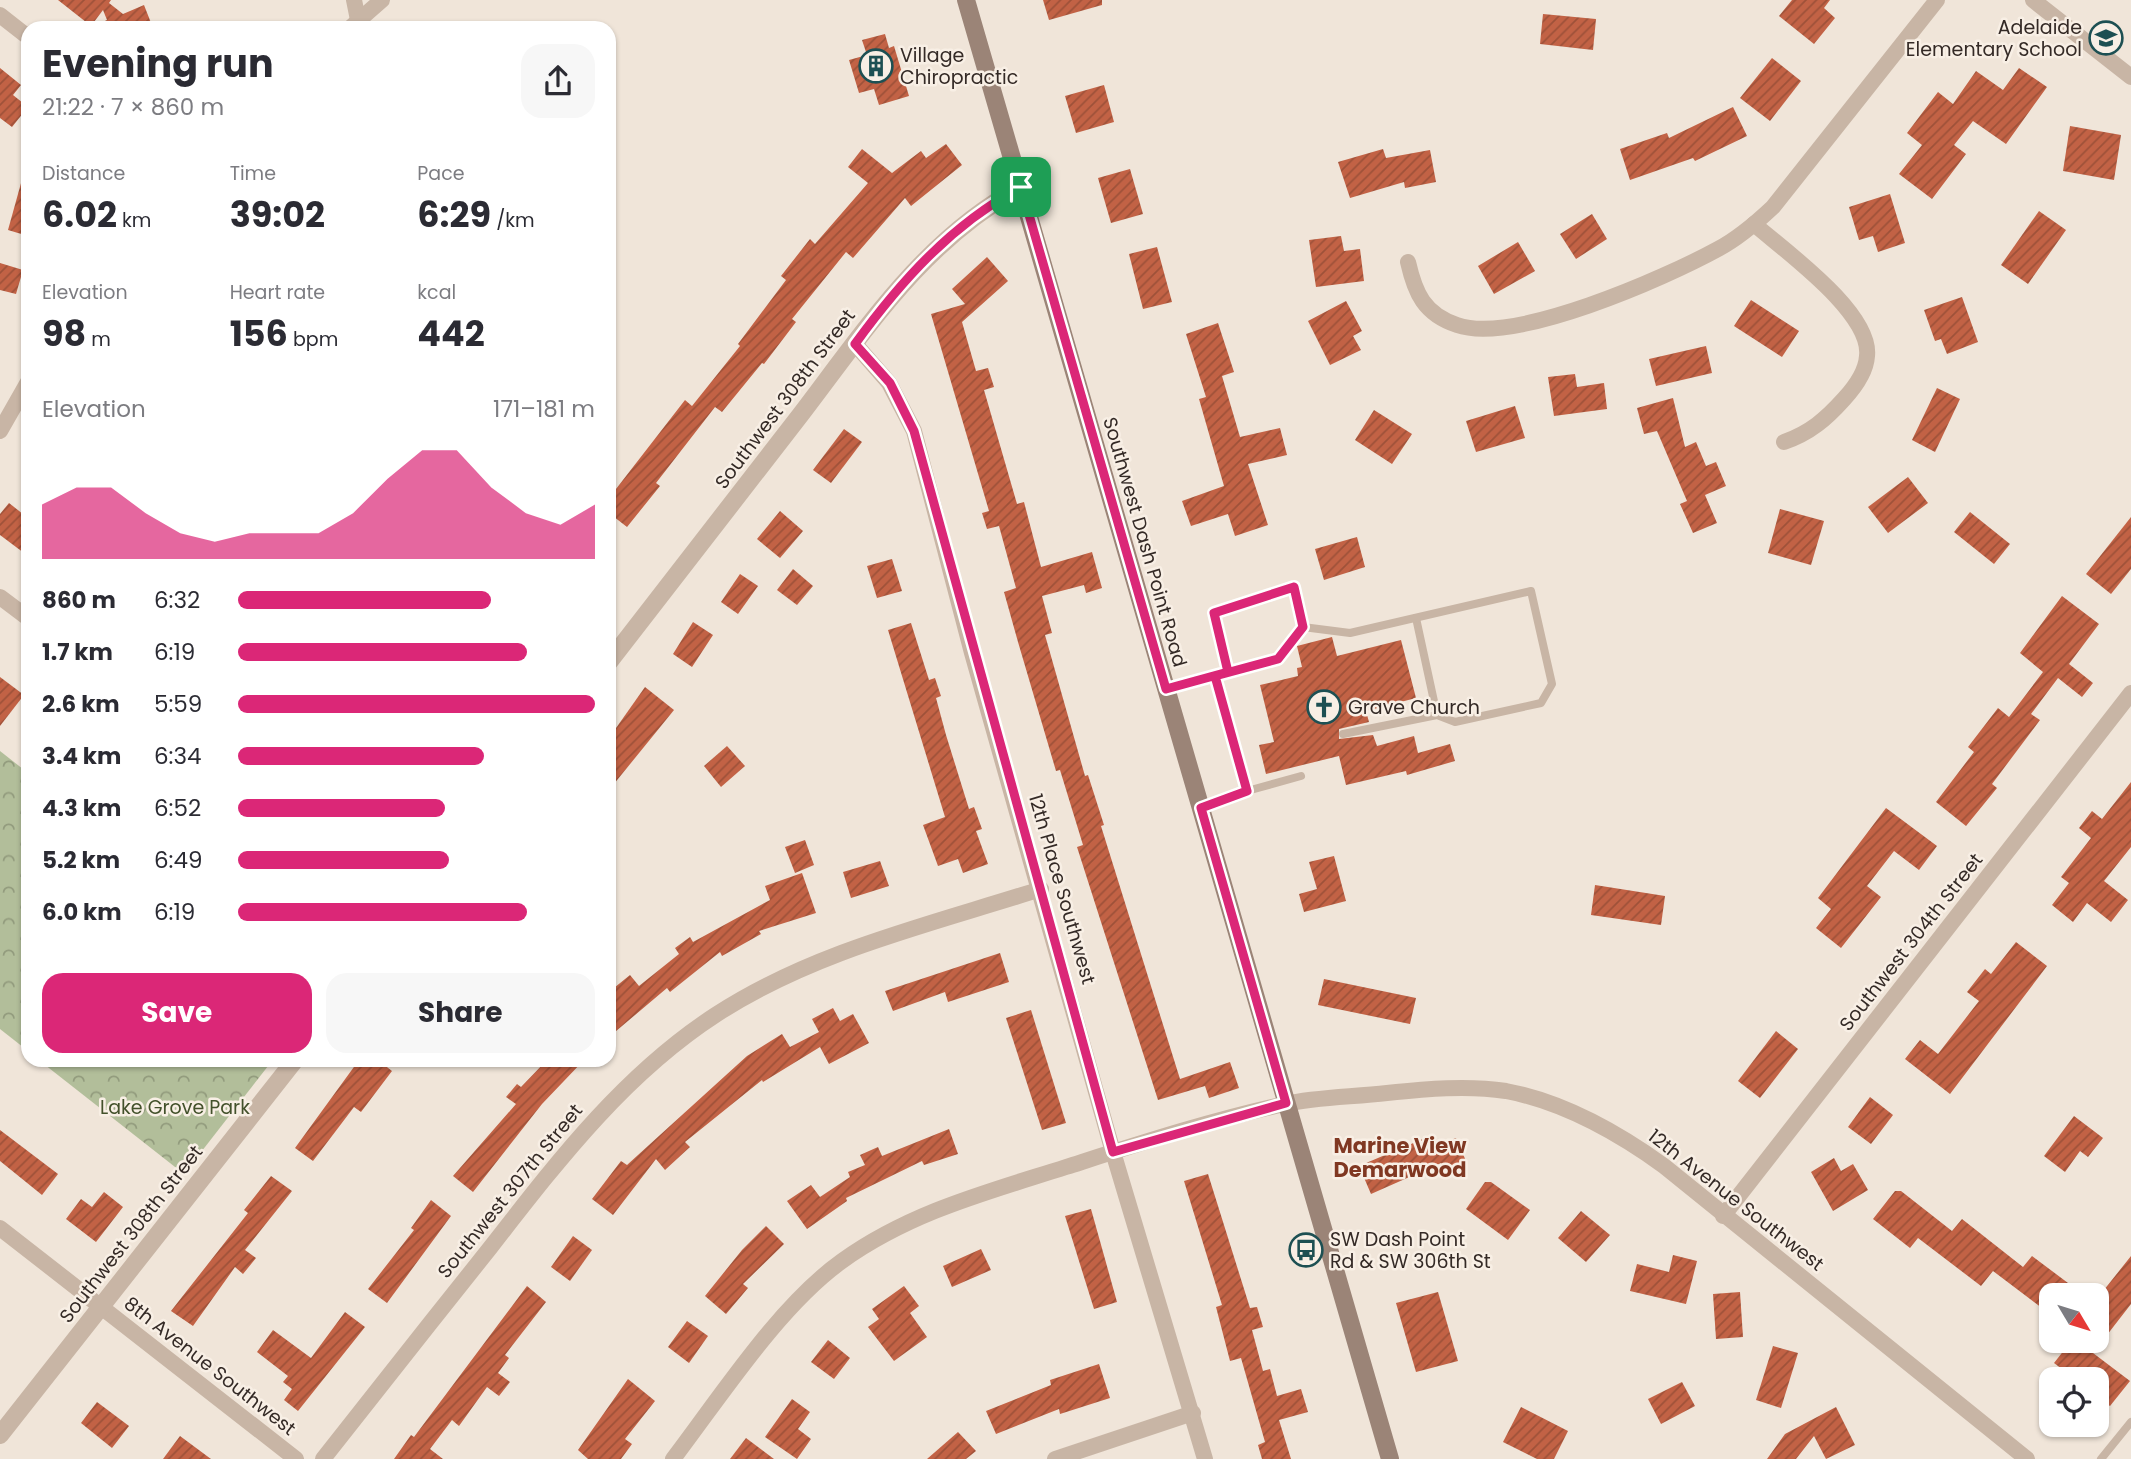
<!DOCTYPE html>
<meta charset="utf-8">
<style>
body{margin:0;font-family:Poppins,sans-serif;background:#f7f7f7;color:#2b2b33;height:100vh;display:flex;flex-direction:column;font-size:26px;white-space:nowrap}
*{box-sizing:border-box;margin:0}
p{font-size:23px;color:#7c7c81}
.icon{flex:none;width:38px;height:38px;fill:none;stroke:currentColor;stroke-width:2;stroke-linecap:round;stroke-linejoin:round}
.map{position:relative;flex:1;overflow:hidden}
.side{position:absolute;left:21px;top:21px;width:595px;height:1046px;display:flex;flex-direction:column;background:#fff;border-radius:21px;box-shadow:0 2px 5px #0004}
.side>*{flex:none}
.needle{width:46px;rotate:128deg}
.tools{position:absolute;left:2039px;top:1283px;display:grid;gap:14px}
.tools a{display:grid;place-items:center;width:70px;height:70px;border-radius:14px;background:#fff;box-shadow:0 2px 5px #0004;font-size:35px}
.pin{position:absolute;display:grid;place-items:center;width:60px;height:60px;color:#fff;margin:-30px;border-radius:14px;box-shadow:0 4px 10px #0006}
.round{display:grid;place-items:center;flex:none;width:74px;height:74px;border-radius:21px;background:#f7f7f7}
.overview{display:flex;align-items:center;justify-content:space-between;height:119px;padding:0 21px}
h1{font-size:38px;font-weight:700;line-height:52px}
.stats{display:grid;grid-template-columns:repeat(3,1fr);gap:10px;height:119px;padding:7px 21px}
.stats div{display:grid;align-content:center}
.stats b{font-size:35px;font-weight:700}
.stats small{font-size:19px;font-weight:400}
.stats p{font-size:19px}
.chart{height:196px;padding:14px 21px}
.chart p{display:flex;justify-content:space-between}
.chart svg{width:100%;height:126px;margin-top:7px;fill:#db2777;opacity:.7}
.cta{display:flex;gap:14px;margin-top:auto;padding:14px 21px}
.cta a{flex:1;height:80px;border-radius:21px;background:#db2777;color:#fff;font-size:28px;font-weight:700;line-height:80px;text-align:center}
.cta a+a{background:#f7f7f7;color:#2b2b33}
ul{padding:0 21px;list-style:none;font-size:23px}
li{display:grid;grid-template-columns:112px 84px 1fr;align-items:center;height:52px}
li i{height:18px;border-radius:9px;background:#db2777}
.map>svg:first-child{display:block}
.park{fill:url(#park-crowns)}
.building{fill:url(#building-hatch)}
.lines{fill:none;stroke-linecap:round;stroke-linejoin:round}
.service{stroke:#c8b5a5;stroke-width:8}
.minor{stroke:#c8b5a5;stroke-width:16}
.tertiary{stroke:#c8b5a5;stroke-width:18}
.secondary{stroke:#9b8477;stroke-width:18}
.route-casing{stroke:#fff;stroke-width:14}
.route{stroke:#db2777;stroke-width:9}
.labels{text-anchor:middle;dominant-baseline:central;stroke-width:5;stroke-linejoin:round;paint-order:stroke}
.poi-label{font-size:19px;fill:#342a26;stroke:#f8efe5;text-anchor:start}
.street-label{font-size:19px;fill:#342a26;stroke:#f8efe5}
.park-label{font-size:19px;fill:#43512b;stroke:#f8efe5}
.neighbourhood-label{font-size:21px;font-weight:bold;fill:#803822;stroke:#f8efe5}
</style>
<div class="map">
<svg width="2131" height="1459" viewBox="0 0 2131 1459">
<defs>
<pattern id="park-crowns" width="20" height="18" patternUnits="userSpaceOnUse" patternTransform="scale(1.75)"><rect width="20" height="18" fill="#b2be9a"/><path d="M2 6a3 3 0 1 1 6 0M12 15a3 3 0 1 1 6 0" fill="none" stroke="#929b7d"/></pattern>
<pattern id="building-hatch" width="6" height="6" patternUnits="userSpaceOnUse" patternTransform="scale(1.75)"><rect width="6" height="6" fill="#c26245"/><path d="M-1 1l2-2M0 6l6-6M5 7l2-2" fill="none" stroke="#9e5139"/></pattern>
</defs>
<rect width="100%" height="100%" fill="#f0e5d9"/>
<g class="park">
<path d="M0,751L28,773V1051L0,1029Z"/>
<path d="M40,1061H272L184,1174Z"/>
</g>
<g class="building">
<path d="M58,0H111L109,3L123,14L144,5L153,28H90L107,20L103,10L91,26Z"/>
<path d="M1043,0H1102V5L1049,20Z"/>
<path d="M1792,0H1830L1824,8L1835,18L1814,44L1779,16Z"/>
<path d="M1543,14L1596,19L1593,50L1540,44Z"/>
<path d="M885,34L889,48L894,46L909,96L879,105L874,89L859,93L849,60L867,55L862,40Z"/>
<path d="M1772,58L1801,81L1770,121L1740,98Z"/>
<path d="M0,68L21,85L13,95L28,107L12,127L0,118Z"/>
<path d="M2019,68L2047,87L2006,144L1973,121L1954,145L1966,154L1932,199L1899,174L1922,145L1907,133L1938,92L1953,104L1976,71L2003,90Z"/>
<path d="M1104,85L1114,122L1076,133L1065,96Z"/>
<path d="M1733,107L1747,136L1695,161L1693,158L1630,180L1620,149L1667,133L1669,138Z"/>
<path d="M2070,126L2121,135L2114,180L2063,171Z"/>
<path d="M946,144L962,165L911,206L905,198L853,258L846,252L792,319L796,322L764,364L762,363L722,412L715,407L656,483L660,486L627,527L609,513V498L685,400L692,406L740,346L738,344L786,280L781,276L810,239L815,244L868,183L848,167L862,149L892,173L921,151L926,158Z"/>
<path d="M1383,149L1386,158L1430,150L1436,182L1405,188L1404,182L1350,198L1338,162Z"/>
<path d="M1130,169L1143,214L1111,223L1098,178Z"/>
<path d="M23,176L28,177V236L8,230Z"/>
<path d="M1890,194L1905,243L1878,252L1873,236L1859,240L1849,207Z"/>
<path d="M2039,211L2066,230L2028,284L2001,265Z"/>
<path d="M1592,214L1607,239L1576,259L1560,234Z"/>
<path d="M1341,236L1344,251L1360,249L1364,281L1316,287L1309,240Z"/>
<path d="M1518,242L1535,271L1494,294L1478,266Z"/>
<path d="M1157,247L1172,302L1143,309L1129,254Z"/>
<path d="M987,257L1008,281L962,322L976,371L988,368L994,387L984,390L1017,504L1024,502L1041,567L1092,552L1102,588L1086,593L1084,585L1042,596L1052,633L1045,635L1085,776L1088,775L1104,825L1101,826L1180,1079L1230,1062L1239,1088L1209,1098L1205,1086L1158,1100L1077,847L1083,845L1060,770L1056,771L1018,642L1004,592L1016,588L999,526L987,529L982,513L989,511L931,314L965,304L952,289Z"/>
<path d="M0,263L23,270L16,294L0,290Z"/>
<path d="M1962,297L1978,342L1947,354L1941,339L1935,341L1924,310Z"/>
<path d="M1751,300L1799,331L1782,357L1734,326Z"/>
<path d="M1346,301L1362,331L1353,336L1361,350L1330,365L1308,321Z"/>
<path d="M1218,323L1234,372L1222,376L1240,437L1280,428L1287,455L1248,464L1268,525L1235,536L1228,514L1191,526L1182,501L1224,486L1199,399L1206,397L1186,334Z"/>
<path d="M1706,346L1712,373L1656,386L1649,359Z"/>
<path d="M1575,374L1577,387L1604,383L1607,409L1554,416L1548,377Z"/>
<path d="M1937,388L1960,399L1935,452L1912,440Z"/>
<path d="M1673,398L1685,447L1696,442L1706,466L1716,462L1726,486L1705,495L1717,523L1693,533L1680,504L1687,501L1657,431L1644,434L1637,408Z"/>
<path d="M1515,406L1525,438L1476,452L1466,421Z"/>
<path d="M1374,410L1412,434L1392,464L1355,440Z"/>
<path d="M844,429L862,442L831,483L813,470Z"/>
<path d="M1908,477L1928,503L1888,533L1868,507Z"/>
<path d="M9,503L28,518V556L0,535V514Z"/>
<path d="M1780,509L1824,521L1811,565L1768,553Z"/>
<path d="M780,511L803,531L780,558L757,539Z"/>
<path d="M1970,512L2010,544L1994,564L1954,532Z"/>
<path d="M2131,517V569L2111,594L2086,574Z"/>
<path d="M1357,537L1365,567L1324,580L1315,549Z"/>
<path d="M892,559L902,591L877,598L867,566Z"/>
<path d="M793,569L813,586L797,605L777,590Z"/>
<path d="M740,574L758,586L738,614L721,602Z"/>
<path d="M2062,596L2099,624L2069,664L2093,683L2082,697L2058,678L2031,714L2040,720L1992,784L1997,788L1966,826L1936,802L1974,752L1968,747L1998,708L2009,717L2043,672L2020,653Z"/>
<path d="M693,622L713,635L692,667L673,654Z"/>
<path d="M911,623L929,680L935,678L941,696L936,698L946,735L969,809L974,807L982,829L976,831L988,864L963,873L958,859L938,866L923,825L945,817L888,630Z"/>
<path d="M1332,637L1337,656L1401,640L1416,698L1366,711L1369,722L1339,729V739L1373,735L1377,746L1414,736L1418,753L1450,744L1455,761L1407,775L1406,771L1346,785L1339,756L1266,774L1259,745L1274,742L1260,685L1298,676L1297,668L1302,667L1297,646Z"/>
<path d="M0,677L24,695L0,726Z"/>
<path d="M645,687L674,710L609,790V738Z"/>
<path d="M727,746L745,766L721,787L704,766Z"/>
<path d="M2131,782V847L2104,881L2128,900L2111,922L2087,903L2073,922L2052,905L2069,883L2061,877L2091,838L2079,828L2092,811L2102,819Z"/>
<path d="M1886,808L1937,846L1919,870L1894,851L1867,886L1881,897L1841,948L1816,928L1831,909L1818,898Z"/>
<path d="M805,840L814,865L795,873L785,847Z"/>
<path d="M1334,856L1346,901L1304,912L1299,894L1317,889L1309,862Z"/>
<path d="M880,861L889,886L851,898L843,872Z"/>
<path d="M802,873L816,913L759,931L761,934L722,956L720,952L670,992L667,988L609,1037V992L630,975L639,986L679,954L675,948L690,937L693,942L770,900L765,886Z"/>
<path d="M1595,885L1665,896L1661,925L1591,915Z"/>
<path d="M2016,942L2047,966L1950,1094L1905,1059L1920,1040L1938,1054L1979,1001L1967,992L1985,969L1991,974Z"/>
<path d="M1000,953L1009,982L948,1002L945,992L893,1011L885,991Z"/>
<path d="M1324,979L1416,998L1410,1024L1318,1005Z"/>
<path d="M833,1008L840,1021L853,1014L869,1043L829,1064L820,1047L763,1082L762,1080L685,1142L690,1147L665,1170L656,1159L613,1215L592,1199L621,1161L627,1165L747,1056L782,1034L790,1047L819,1032L812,1019Z"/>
<path d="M1031,1010L1066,1123L1042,1130L1006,1018Z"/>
<path d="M1776,1031L1798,1049L1760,1098L1738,1081Z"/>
<path d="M359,1060H378L392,1071L361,1112L354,1107L313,1161L295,1148Z"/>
<path d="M547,1060H584L542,1104L473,1192L453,1176L516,1104L506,1097L517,1084L521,1087Z"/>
<path d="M1870,1097L1893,1115L1871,1144L1848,1127Z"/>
<path d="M2074,1116L2103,1138L2088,1157L2080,1151L2065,1172L2044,1156Z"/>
<path d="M949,1129L958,1154L924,1165L922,1161L846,1198L847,1201L807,1229L787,1201L811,1185L820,1197L850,1177L848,1172L865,1165L860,1155L878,1147L882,1156Z"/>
<path d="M0,1130L58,1174L42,1195L0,1161Z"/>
<path d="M1430,1136L1435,1147L1456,1138L1466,1161L1444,1170L1441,1163L1371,1194L1359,1166Z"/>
<path d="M1834,1158L1841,1171L1853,1164L1868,1190L1833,1211L1811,1172Z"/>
<path d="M1208,1174L1250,1308L1257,1307L1263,1327L1252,1330L1263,1371L1270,1369L1277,1396L1301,1389L1308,1412L1279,1420L1291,1459H1262L1258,1445L1265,1442L1241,1358L1230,1361L1216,1307L1222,1305L1184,1181Z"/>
<path d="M271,1176L292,1191L245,1250L256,1258L243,1274L235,1267L193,1326L171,1311L248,1213L244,1210Z"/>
<path d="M1485,1182H1491L1530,1210L1508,1240L1466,1209Z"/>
<path d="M1895,1191H1901L1952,1231L1962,1219L2023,1267L2032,1256L2068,1283L2058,1295H2051V1305L2046,1311L1993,1271L1981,1286L1918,1238L1910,1248L1873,1219Z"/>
<path d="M104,1192L123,1207L96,1242L66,1219L81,1199L92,1207Z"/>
<path d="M431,1200L451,1216L387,1303L368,1289L414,1230L411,1228Z"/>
<path d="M1091,1209L1117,1302L1094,1309L1065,1216Z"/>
<path d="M1581,1211L1610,1235L1586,1262L1558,1238Z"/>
<path d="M766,1226L784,1244L743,1284L748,1288L726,1314L705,1296L742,1250Z"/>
<path d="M573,1236L592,1250L570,1281L551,1267Z"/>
<path d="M981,1249L991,1270L952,1287L943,1266Z"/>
<path d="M1673,1255L1697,1261L1686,1304L1630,1291L1637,1264L1669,1272Z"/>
<path d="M2131,1256V1304L2093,1353L2130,1381L2110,1406L2096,1396V1379H2075L2054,1363L2072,1340H2096V1300Z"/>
<path d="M527,1286L546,1302L505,1355L509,1358L498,1373L510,1382L499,1396L487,1387L459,1426L452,1420L430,1449L443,1459H394L411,1435L414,1437Z"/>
<path d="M904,1286L919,1306L910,1313L927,1337L894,1361L868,1327L879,1319L872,1309Z"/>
<path d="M1438,1292L1458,1361L1416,1372L1396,1303Z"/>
<path d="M1740,1292L1743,1337L1716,1339L1713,1294Z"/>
<path d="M345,1312L365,1327L298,1411L284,1400L292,1389L283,1382L288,1376L257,1352L273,1330L311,1358Z"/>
<path d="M687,1321L708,1336L689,1363L668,1347Z"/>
<path d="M828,1340L850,1358L834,1379L811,1362Z"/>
<path d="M1773,1346L1798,1353L1781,1408L1756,1400Z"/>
<path d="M1099,1364L1110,1398L1060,1414L1059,1409L996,1434L986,1411L1051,1385L1050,1380Z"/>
<path d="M628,1379L655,1401L625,1439L632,1444L621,1459H588L578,1450Z"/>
<path d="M1682,1382L1695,1406L1661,1424L1648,1399Z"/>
<path d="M792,1399L810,1412L798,1429L811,1439L797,1459L765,1437Z"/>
<path d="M97,1402L129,1426L112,1448L81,1423Z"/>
<path d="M1521,1407L1568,1431L1554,1459H1537L1503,1442Z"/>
<path d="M1836,1407L1855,1445L1826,1459L1814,1436L1796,1459H1767L1785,1434Z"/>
<path d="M958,1432L976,1451L966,1459H927Z"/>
<path d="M180,1436L211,1459H163Z"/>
<path d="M746,1438L774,1459H730Z"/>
</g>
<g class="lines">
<g class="service">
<path d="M1416,618L1437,715"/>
<path d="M1303,627L1350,633L1531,591L1552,684L1541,703L1455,722L1437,715L1343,734"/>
<path d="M1166,689L1278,659L1303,627L1294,587L1214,613L1228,672"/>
<path d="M1247,791L1301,776"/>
<path d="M1201,808L1247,791L1215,676"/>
<path d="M2101,1459L2131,1422"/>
</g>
<g class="minor">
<path d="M354,0L358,20"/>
<path d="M2033,0L2131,77"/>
<path d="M0,15L28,37"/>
<path d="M350,28L382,0"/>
<path d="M1754,224C1785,251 1872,313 1867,356C1866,372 1855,387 1844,399C1826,419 1810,433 1784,442"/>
<path d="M1408,262C1415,293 1424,314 1457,325C1514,345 1665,278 1718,249C1739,238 1756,223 1773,207L1937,0"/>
<path d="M855,344L889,383L914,431L972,653L1113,1152L1205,1459"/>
<path d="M0,431L28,382"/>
<path d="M0,597L28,618"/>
<path d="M1723,1216L2131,693"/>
<path d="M0,1228L296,1459"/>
<path d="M323,1459C378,1389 434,1318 490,1248C557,1162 624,1074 717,1014C814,951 932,924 1041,889"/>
<path d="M673,1459C721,1396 779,1306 842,1261C910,1212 988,1192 1066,1167C1138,1144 1211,1120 1285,1104C1317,1097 1353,1097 1387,1093C1426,1089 1467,1085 1506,1091C1564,1102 1617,1132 1664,1166L2027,1459"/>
<path d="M1055,1459L1193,1413"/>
</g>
<g class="tertiary">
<path d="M609,662C672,581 735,500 798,418C864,332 923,240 1021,187"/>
<path d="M0,1435L295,1060"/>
</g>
<path class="secondary" d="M966,0L1390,1459"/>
</g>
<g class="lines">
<defs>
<path id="route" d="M1021,187C951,225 901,281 855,344L890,383L914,431L1113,1152L1286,1103L1201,808L1247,791L1215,676L1278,659L1303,627L1294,587L1214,613L1228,672L1166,689L1021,187"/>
</defs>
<use href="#route" class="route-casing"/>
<use href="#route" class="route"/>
</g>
<defs>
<symbol id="school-ring" viewBox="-11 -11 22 22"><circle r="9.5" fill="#f8efe5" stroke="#1d5053" stroke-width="1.5"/><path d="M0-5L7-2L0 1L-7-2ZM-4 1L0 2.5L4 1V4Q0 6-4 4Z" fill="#1d5053"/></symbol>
<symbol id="building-ring" viewBox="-11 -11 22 22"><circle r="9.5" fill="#f8efe5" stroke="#1d5053" stroke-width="1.5"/><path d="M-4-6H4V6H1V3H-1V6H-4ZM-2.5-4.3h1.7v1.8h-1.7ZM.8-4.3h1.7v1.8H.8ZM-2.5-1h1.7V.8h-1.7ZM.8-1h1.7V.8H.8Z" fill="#1d5053"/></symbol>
<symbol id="church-ring" viewBox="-11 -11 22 22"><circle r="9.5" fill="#f8efe5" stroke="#1d5053" stroke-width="1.5"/><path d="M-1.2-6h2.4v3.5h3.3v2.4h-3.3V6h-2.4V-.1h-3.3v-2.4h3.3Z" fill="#1d5053"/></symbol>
<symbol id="bus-ring" viewBox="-11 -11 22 22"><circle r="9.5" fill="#f8efe5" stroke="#1d5053" stroke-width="1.5"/><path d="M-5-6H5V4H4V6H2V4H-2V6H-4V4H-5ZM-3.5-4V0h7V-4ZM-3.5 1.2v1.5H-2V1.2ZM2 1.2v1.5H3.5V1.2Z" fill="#1d5053"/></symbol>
</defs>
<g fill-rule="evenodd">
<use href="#school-ring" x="2087" y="19" width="38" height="38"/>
<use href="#building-ring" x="857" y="47" width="38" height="38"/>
<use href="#church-ring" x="1305" y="688" width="38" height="38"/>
<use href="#bus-ring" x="1287" y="1231" width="38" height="38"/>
</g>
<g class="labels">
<g class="poi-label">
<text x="2082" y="27" text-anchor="end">Adelaide<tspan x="2082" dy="22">Elementary School</tspan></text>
<text x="900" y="55">Village<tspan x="900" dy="22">Chiropractic</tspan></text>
<text x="1348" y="707">Grave Church</text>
<text x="1330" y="1239">SW Dash Point<tspan x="1330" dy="22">Rd &amp; SW 306th St</tspan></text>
</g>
<g class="street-label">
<text transform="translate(785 399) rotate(-53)">Southwest 308th Street</text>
<text transform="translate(1145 542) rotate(74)">Southwest Dash Point Road</text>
<text transform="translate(1062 889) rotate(74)">12th Place Southwest</text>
<text transform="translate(1911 942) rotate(-52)">Southwest 304th Street</text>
<text transform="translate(510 1191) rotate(-51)">Southwest 307th Street</text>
<text transform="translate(1736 1200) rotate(38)">12th Avenue Southwest</text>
<text transform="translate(131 1234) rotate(-52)">Southwest 308th Street</text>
<text transform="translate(210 1366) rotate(38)">8th Avenue Southwest</text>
</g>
<g class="park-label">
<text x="175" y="1107">Lake Grove Park</text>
</g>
<g class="neighbourhood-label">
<text x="1400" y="1145">Marine View<tspan x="1400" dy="24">Demarwood</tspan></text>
</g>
</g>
</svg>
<div class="tools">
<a><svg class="needle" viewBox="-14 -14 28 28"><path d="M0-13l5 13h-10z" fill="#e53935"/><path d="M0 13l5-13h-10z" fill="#7c7c81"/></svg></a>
<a><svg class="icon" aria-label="locate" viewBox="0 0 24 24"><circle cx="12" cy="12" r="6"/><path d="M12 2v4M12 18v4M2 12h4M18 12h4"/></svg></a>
</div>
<div class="pin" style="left:1021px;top:187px;background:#1e9e55"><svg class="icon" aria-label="arrive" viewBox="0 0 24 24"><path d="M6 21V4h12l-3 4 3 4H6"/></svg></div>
<section class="side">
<div class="overview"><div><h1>Evening run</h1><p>21:22 · 7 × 860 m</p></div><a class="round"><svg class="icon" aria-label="share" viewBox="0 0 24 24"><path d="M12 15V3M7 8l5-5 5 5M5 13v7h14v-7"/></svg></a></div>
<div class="stats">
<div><p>Distance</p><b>6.02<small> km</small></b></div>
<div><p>Time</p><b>39:02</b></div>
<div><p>Pace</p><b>6:29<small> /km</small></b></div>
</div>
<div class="stats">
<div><p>Elevation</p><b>98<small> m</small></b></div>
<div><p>Heart rate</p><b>156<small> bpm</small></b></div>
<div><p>kcal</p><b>442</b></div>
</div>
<div class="chart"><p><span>Elevation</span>171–181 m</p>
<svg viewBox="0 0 160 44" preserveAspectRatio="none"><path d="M0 44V25L10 19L20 19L30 28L40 35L50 38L60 35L70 35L80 35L90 28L100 16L110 6L120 6L130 19L140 28L150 32L160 25V44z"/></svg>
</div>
<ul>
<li><b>860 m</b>6:32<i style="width:71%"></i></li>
<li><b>1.7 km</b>6:19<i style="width:81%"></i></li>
<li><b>2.6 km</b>5:59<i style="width:100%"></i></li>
<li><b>3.4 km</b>6:34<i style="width:69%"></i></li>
<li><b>4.3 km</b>6:52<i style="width:58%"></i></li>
<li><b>5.2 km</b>6:49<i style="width:59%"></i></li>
<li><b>6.0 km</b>6:19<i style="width:81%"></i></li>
</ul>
<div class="cta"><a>Save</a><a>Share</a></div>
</section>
</div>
